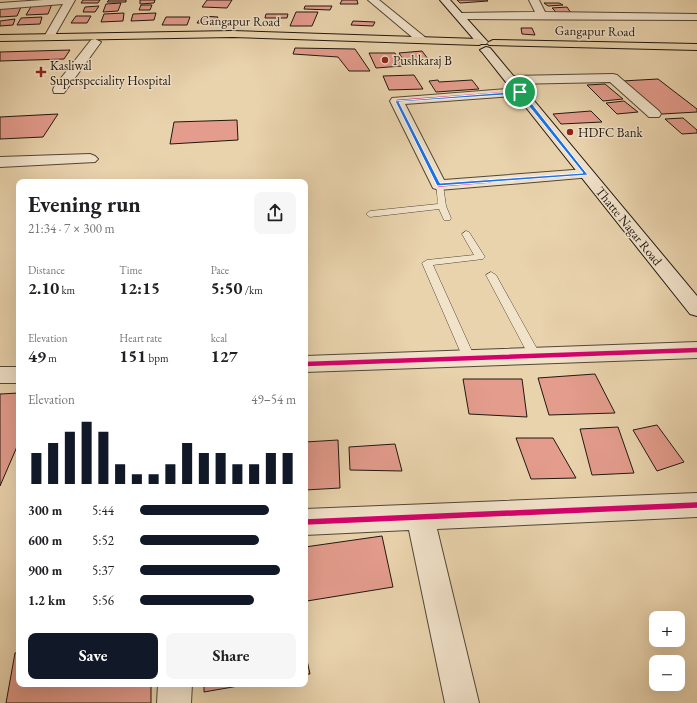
<!DOCTYPE html>
<meta charset="utf-8">
<style>
body{margin:0;font-family:"EB Garamond",serif;background:#f6f6f6;color:#202124;height:100vh;display:flex;flex-direction:column;font-size:15px;white-space:nowrap}
*{box-sizing:border-box;margin:0}
p{font-size:13px;color:#757577}
.icon{flex:none;width:22px;height:22px;fill:none;stroke:currentColor;stroke-width:2;stroke-linecap:round;stroke-linejoin:round}
.map{position:relative;flex:1;overflow:hidden}
.panel{position:absolute;left:16px;top:179px;width:292px;height:508px;display:flex;flex-direction:column;background:#fff;border-radius:8px;box-shadow:0 4px 16px #0002}
.panel>*{flex:none}
.tools{position:absolute;left:649px;top:611px;display:grid;gap:8px}
.tools a{display:grid;place-items:center;width:36px;height:36px;border-radius:8px;background:#fff;box-shadow:0 4px 16px #0002;font-size:20px}
.pin{position:absolute;display:grid;place-items:center;width:34px;height:34px;color:#fff;margin:-17px;border:2px solid #fff;border-radius:50%;box-shadow:0 1px 4px #0007}
.round{display:grid;place-items:center;flex:none;width:42px;height:42px;border-radius:8px;background:#f6f6f6}
.head{display:flex;align-items:center;justify-content:space-between;height:68px;padding:0 12px}
h1{font-size:22px;font-weight:700;line-height:30px}
.stats{display:grid;grid-template-columns:repeat(3,1fr);gap:6px;height:68px;padding:4px 12px}
.stats div{display:grid;align-content:center}
.stats b{font-size:17px;font-weight:700}
.stats small{font-size:11px;font-weight:400}
.stats p{font-size:11px}
.chart{height:112px;padding:8px 12px}
.chart p{display:flex;justify-content:space-between}
.chart svg{width:100%;height:72px;margin-top:4px;stroke:#111827;stroke-width:6}
.cta{display:flex;gap:8px;margin-top:auto;padding:8px 12px}
.cta a{flex:1;height:46px;border-radius:8px;background:#111827;color:#fff;font-size:16px;font-weight:700;line-height:46px;text-align:center}
.cta a+a{background:#f6f6f6;color:#202124}
ul{padding:0 12px;list-style:none;font-size:13px}
li{display:grid;grid-template-columns:64px 48px 1fr;align-items:center;height:30px}
li i{height:10px;border-radius:5px;background:#111827}
.map>svg:first-child{display:block}
.building{fill:#e49c8d;stroke:#20180f}
.lines{fill:none;stroke-linecap:round;stroke-linejoin:round}
.lane-casing{stroke:#524736;stroke-width:1}
.street-casing{stroke:#524736;stroke-width:2}
.secondary-casing{stroke:#20180f;stroke-width:2}
.primary-casing{stroke:#20180f;stroke-width:2}
.lane{fill:#f1e2ca;fill-rule:evenodd}
.street{fill:#f1e2ca;fill-rule:evenodd}
.secondary{fill:#f1e2ca;fill-rule:evenodd}
.primary{fill:#e9d3ad;fill-rule:evenodd}
.cycleway-far3-casing{stroke:#f1e2ca;stroke-width:4}
.cycleway-far2-casing{stroke:#f1e2ca;stroke-width:5.5}
.cycleway-far1-casing{stroke:#f1e2ca;stroke-width:7}
.cycleway-casing{stroke:#f1e2ca;stroke-width:8}
.cycleway-far3{stroke:#d6006c;stroke-width:2.5}
.cycleway-far2{stroke:#d6006c;stroke-width:3.5}
.cycleway-far1{stroke:#d6006c;stroke-width:4.5}
.cycleway{stroke:#d6006c;stroke-width:5.5}
.route{fill:#1a73e8;stroke:#fff;fill-rule:evenodd}
.poi-dot{fill:#8f2418;stroke:#f1e2ca;stroke-width:1.5}
.labels{text-anchor:middle;dominant-baseline:central;stroke-width:3;stroke-linejoin:round;paint-order:stroke}
.far-street-label{font-size:13px;fill:#20180f;stroke:#f1e2ca}
.far-poi-label{font-size:13px;fill:#20180f;stroke:#f1e2ca;text-anchor:start}
</style>
<div class="map">
<svg width="697" height="703" viewBox="0 0 697 703">
<rect width="100%" height="100%" fill="#e9d3ad"/>
<filter id="stains"><feTurbulence type="fractalNoise" baseFrequency=".005" numOctaves="4"/><feColorMatrix values="0 0 0 0 .2 0 0 0 0 .09 0 0 0 0 .02 0 0 0 .5 -.17"/></filter>
<radialGradient id="worn" r=".72"><stop offset=".6" stop-color="#630" stop-opacity="0"/><stop offset="1" stop-color="#630" stop-opacity=".3"/></radialGradient>
<g class="building">
<path d="M83,0H100L98,3H81Z"/>
<path d="M109,0H126V2H107Z"/>
<path d="M140,0H155L154,3L140,4Z"/>
<path d="M207,0H232L227,8L202,7Z"/>
<path d="M342,0H357L358,4H340Z"/>
<path d="M457,0H487L488,1L460,3Z"/>
<path d="M121,3L118,11L103,12L106,4Z"/>
<path d="M544,3H559L563,5L548,6Z"/>
<path d="M52,4L48,14L26,15L32,5Z"/>
<path d="M141,5H152L150,10H139Z"/>
<path d="M99,6L95,12H83L85,7Z"/>
<path d="M305,6H332L330,10L304,9Z"/>
<path d="M21,7L17,16L0,17V8Z"/>
<path d="M567,7L571,13H557L552,8Z"/>
<path d="M296,12H318L312,26H290Z"/>
<path d="M124,13L123,21L101,22L104,14Z"/>
<path d="M156,13L154,20L131,21L133,14Z"/>
<path d="M266,14H288L287,18H265Z"/>
<path d="M76,16H91L87,23H71Z"/>
<path d="M202,16L218,17L214,23H197Z"/>
<path d="M42,17L40,24L17,25L21,18Z"/>
<path d="M166,17H190L187,25H162Z"/>
<path d="M15,19L13,25L0,26V21Z"/>
<path d="M353,21L375,22L373,26L351,25Z"/>
<path d="M521,28H532L535,35L522,34Z"/>
<path d="M295,48L355,49L370,71H349L338,57L293,54Z"/>
<path d="M70,50L64,59L0,61V52Z"/>
<path d="M422,51L428,59L404,61L399,53Z"/>
<path d="M369,53H395L402,66L376,68Z"/>
<path d="M414,75L423,89L389,90L383,76Z"/>
<path d="M658,79L697,109V112L662,114L622,81Z"/>
<path d="M438,80L439,82L472,80L479,89L436,92L429,81Z"/>
<path d="M605,84L623,99L603,101L587,85Z"/>
<path d="M624,101L638,112L617,114L606,103Z"/>
<path d="M591,111L602,122L561,124L553,114Z"/>
<path d="M58,114L43,137L0,139V117Z"/>
<path d="M683,118L697,130V133L682,134L665,119Z"/>
<path d="M237,120L238,140L170,144L174,122Z"/>
<path d="M595,374L615,413L549,415L538,378Z"/>
<path d="M463,379H522L527,417L469,414Z"/>
<path d="M19,393V442L0,486V394Z"/>
<path d="M657,425L684,462L657,471L633,430Z"/>
<path d="M618,427L634,473L592,475L580,429Z"/>
<path d="M516,438H553L576,478L531,479Z"/>
<path d="M338,440L340,488L305,490V442Z"/>
<path d="M395,444L402,471L350,470L349,447Z"/>
<path d="M382,536L393,587L307,601L305,547Z"/>
<path d="M305,651L310,674H305Z"/>
<path d="M19,652V684H151V703H6L15,653Z"/>
<path d="M204,684H250L204,692Z"/>
</g>
<g class="lines">
<defs>
<g id="lane">
<path d="M436,183H439L443,185L446,206L451,218L450,220H444L439,209L370,217L366,214L370,211L438,204Z"/>
<path d="M466,231L469,232L485,257L483,259L433,265L475,358L469,362L463,358L422,263L427,260L474,255L462,234Z"/>
<path d="M491,272L496,275L541,356L539,359H531L529,356L486,275Z"/>
</g>
<g id="street">
<path d="M43,0H75L54,37L49,40L44,37L63,4L0,9V3Z"/>
<path d="M368,0H379L426,38L428,40L426,42H418Z"/>
<path d="M529,0H539L545,12L697,14V20L460,19L455,16L460,13L535,12Z"/>
<path d="M95,39L101,42L64,93H54L53,90L54,87L91,40Z"/>
<path d="M613,74L617,75L659,111L661,114L659,117H649L610,82L511,84L505,80L511,76Z"/>
<path d="M521,88L526,89L527,92L526,95L405,104L444,180L586,169L592,171L594,174L592,177L439,190L433,188L390,101L392,98Z"/>
<path d="M90,154L95,156L98,159L95,162L0,167V157Z"/>
<path d="M697,342V358L305,372V356Z"/>
<rect x="0" y="367" width="19" height="16"/>
<path d="M697,493V517L437,529L479,703H445L409,530L305,535V509Z"/>
<path d="M158,684H192L191,703H157Z"/>
</g>
<g id="secondary">
<path d="M440,0H450L486,40L488,42L486,44H478Z"/>
<path d="M486,47L490,48L697,296V316L690,314L482,52L480,50Z"/>
</g>
<g id="primary">
<path d="M233,31L479,39L485,42L479,45L233,37L0,41V35Z"/>
<path d="M493,40L697,44V50L489,45L487,43Z"/>
</g>
</defs>
<use href="#lane" class="lane-casing"/>
<use href="#street" class="street-casing"/>
<use href="#secondary" class="secondary-casing"/>
<use href="#primary" class="primary-casing"/>
<use href="#lane" class="lane"/>
<use href="#street" class="street"/>
<use href="#secondary" class="secondary"/>
<use href="#primary" class="primary"/>
<defs>
<g id="cycleway-far3">
<path d="M438,182L397,101L521,92"/>
<path d="M477,182L586,174"/>
</g>
<path id="cycleway-far2" d="M437,181L439,185L490,181"/>
<path id="cycleway-far1" d="M305,364L697,350"/>
<path id="cycleway" d="M305,522L697,505"/>
</defs>
<use href="#cycleway-far3" class="cycleway-far3-casing"/>
<use href="#cycleway-far2" class="cycleway-far2-casing"/>
<use href="#cycleway-far1" class="cycleway-far1-casing"/>
<use href="#cycleway" class="cycleway-casing"/>
<use href="#cycleway-far3" class="cycleway-far3"/>
<use href="#cycleway-far2" class="cycleway-far2"/>
<use href="#cycleway-far1" class="cycleway-far1"/>
<use href="#cycleway" class="cycleway"/>
</g>
<path class="route" d="M522,91L588,175L437,186L395,101ZM519,94L583,173L440,183L399,102Z"/>
<g class="poi-dot">
<circle cx="385" cy="60" r="4"/>
<path d="M39 66h4v4h4v4h-4v4h-4v-4h-4v-4h4z"/>
<circle cx="570" cy="132" r="4"/>
</g>
<g class="labels">
<g class="far-street-label">
<text transform="translate(240 21) rotate(1)">Gangapur Road</text>
<text transform="translate(595 31) rotate(1)">Gangapur Road</text>
<text transform="translate(629 226) rotate(51)">Thatte Nagar Road</text>
</g>
<g class="far-poi-label">
<text x="393" y="60">Pushkaraj B</text>
<text x="50" y="65">Kasliwal<tspan x="50" dy="15">Superspeciality Hospital</tspan></text>
<text x="578" y="132">HDFC Bank</text>
</g>
</g>
<rect width="100%" height="100%" filter="url(#stains)"/>
<rect width="100%" height="100%" fill="url(#worn)"/>
</svg>
<div class="tools">
<a>+</a>
<a>−</a>
</div>
<div class="pin" style="left:520px;top:92px;background:#1e9e55"><svg class="icon" aria-label="arrive" viewBox="0 0 24 24"><path d="M6 21V4h12l-3 4 3 4H6"/></svg></div>
<section class="panel">
<div class="head"><div><h1>Evening run</h1><p>21:34 · 7 × 300 m</p></div><a class="round"><svg class="icon" aria-label="share" viewBox="0 0 24 24"><path d="M12 15V3M7 8l5-5 5 5M5 13v7h14v-7"/></svg></a></div>
<div class="stats">
<div><p>Distance</p><b>2.10<small> km</small></b></div>
<div><p>Time</p><b>12:15</b></div>
<div><p>Pace</p><b>5:50<small> /km</small></b></div>
</div>
<div class="stats">
<div><p>Elevation</p><b>49<small> m</small></b></div>
<div><p>Heart rate</p><b>151<small> bpm</small></b></div>
<div><p>kcal</p><b>127</b></div>
</div>
<div class="chart"><p><span>Elevation</span>49–54 m</p>
<svg viewBox="0 0 160 44" preserveAspectRatio="none"><path d="M5 44V25M15 44V19M25 44V12M35 44V6M45 44V12M55 44V32M65 44V38M75 44V38M85 44V32M95 44V19M105 44V25M115 44V25M125 44V32M135 44V32M145 44V25M155 44V25"/></svg>
</div>
<ul>
<li><b>300 m</b>5:44<i style="width:83%"></i></li>
<li><b>600 m</b>5:52<i style="width:76%"></i></li>
<li><b>900 m</b>5:37<i style="width:90%"></i></li>
<li><b>1.2 km</b>5:56<i style="width:73%"></i></li>
</ul>
<div class="cta"><a>Save</a><a>Share</a></div>
</section>
</div>
